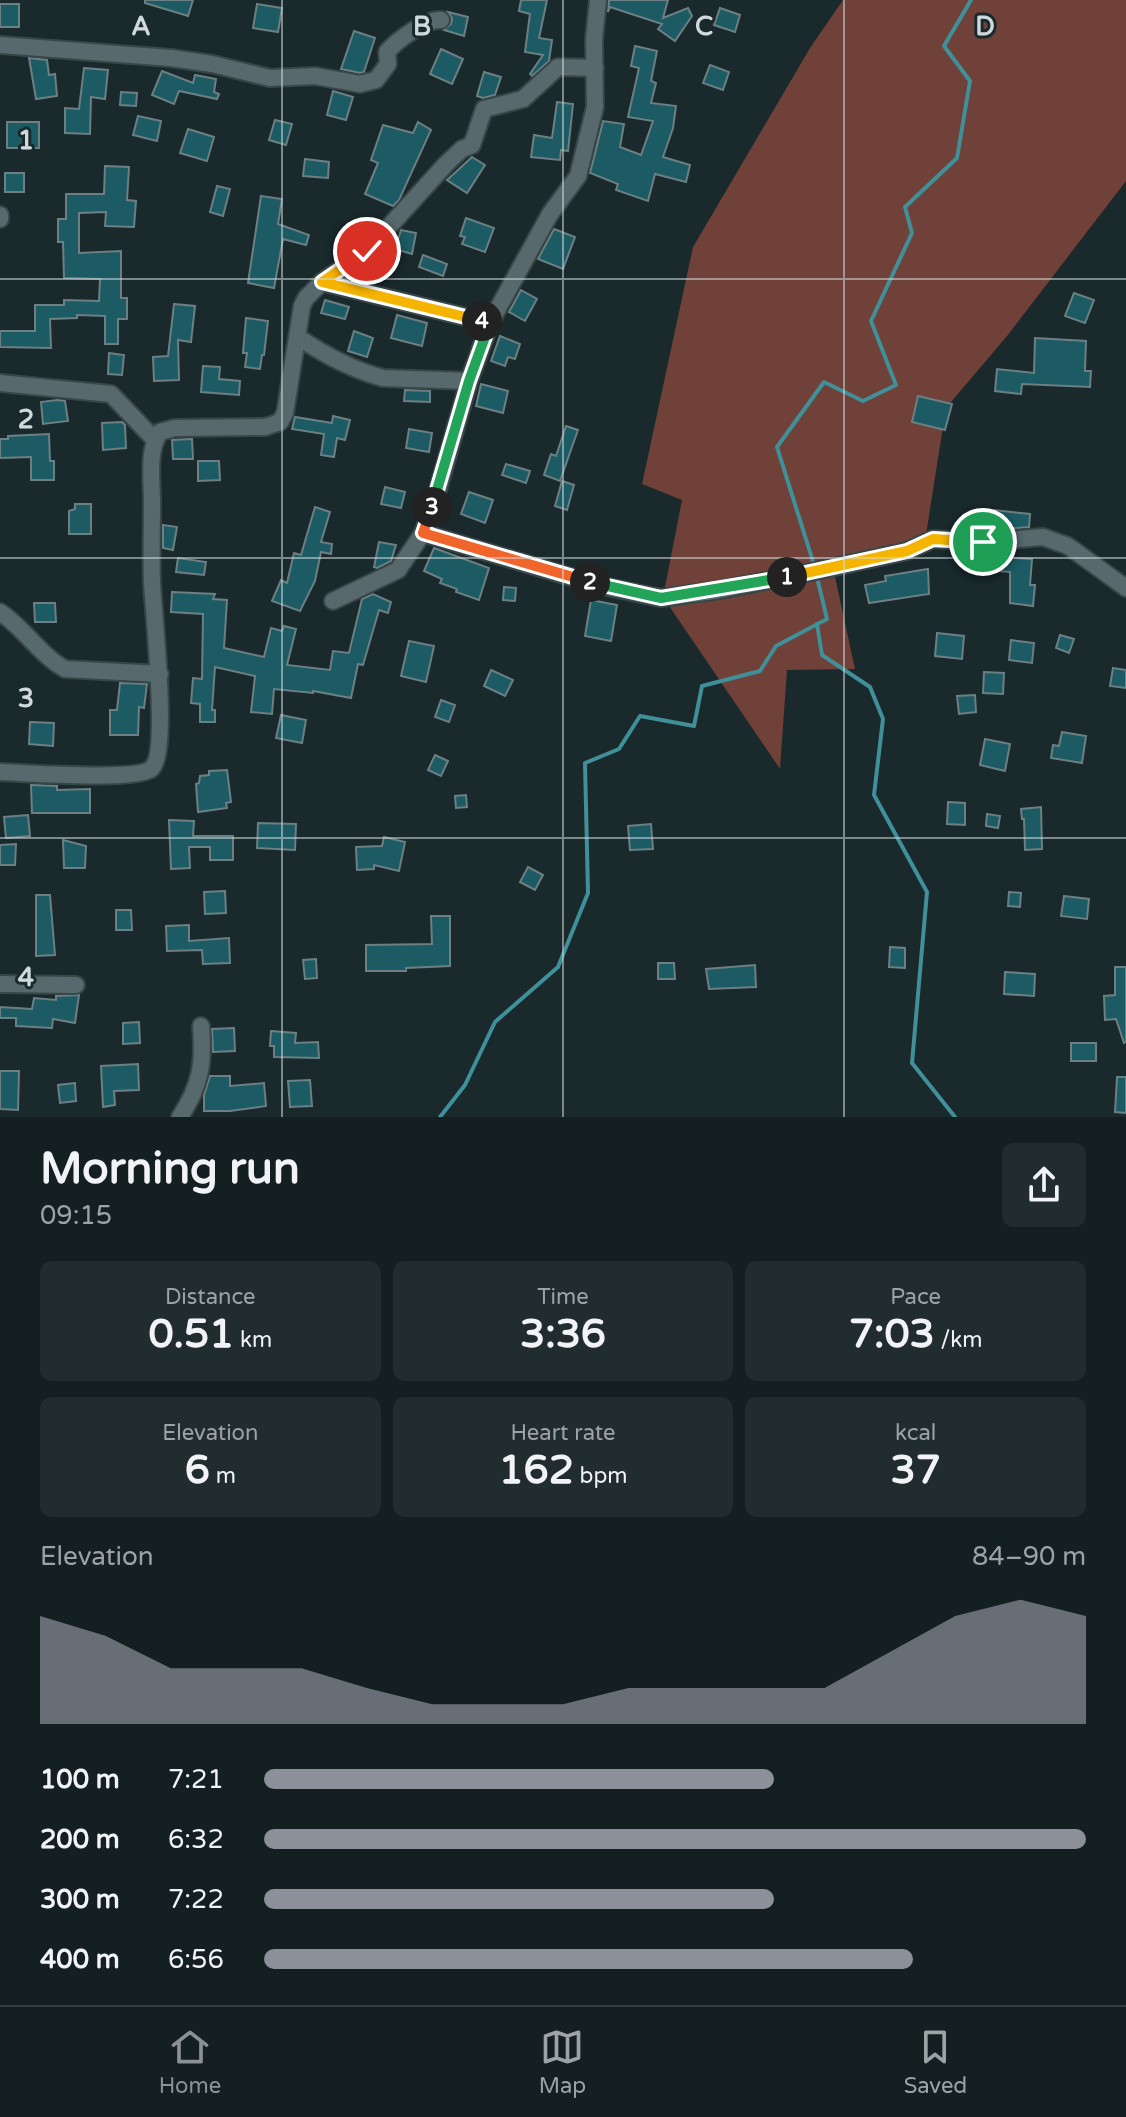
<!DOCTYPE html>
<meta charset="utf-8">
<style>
body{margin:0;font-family:"Varela Round",sans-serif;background:#202c2e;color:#f1f3f6;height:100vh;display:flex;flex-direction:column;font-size:30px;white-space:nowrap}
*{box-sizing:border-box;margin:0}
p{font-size:26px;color:#9da2a5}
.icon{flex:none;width:44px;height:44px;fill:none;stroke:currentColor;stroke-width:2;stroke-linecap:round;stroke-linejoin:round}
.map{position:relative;height:1117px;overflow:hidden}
.panel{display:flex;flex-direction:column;background:#131f21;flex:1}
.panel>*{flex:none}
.pin{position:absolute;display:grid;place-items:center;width:68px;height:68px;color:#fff;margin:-34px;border:4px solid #fff;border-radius:50%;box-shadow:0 2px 8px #0007}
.km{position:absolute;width:40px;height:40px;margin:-20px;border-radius:50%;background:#222;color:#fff;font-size:22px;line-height:40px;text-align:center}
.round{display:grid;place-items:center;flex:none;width:84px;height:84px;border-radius:12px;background:#202c2e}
.overview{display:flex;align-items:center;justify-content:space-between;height:136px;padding:0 40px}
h1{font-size:44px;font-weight:700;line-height:60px}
.stats{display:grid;grid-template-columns:repeat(3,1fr);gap:12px;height:136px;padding:8px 40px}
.stats div{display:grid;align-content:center;border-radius:12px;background:#202c2e;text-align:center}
.stats b{font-size:40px;font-weight:700}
.stats small{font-size:22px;font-weight:400}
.stats p{font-size:22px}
.chart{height:224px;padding:16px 40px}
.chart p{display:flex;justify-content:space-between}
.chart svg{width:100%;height:144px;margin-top:8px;fill:#8c9099;opacity:.7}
ul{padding:0 40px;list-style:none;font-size:26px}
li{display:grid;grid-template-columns:128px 96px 1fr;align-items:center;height:60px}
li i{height:20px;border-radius:10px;background:#8c9099}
.dock{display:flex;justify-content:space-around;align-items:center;height:112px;border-top:2px solid #323d3f;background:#131f21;font-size:22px;color:#9da2a5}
.dock a{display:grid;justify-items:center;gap:4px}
.dock .current{color:#8c9099}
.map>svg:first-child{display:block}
.green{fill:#6f4138}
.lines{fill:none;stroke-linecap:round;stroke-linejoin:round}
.stream{stroke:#409099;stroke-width:4}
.building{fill:#1c5b64;stroke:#6c7f82;stroke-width:2}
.minor-casing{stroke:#384648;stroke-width:20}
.minor{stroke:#57696c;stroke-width:16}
.split-1-casing{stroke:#fff;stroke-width:16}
.split-2-casing{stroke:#fff;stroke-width:16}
.split-3-casing{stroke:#fff;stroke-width:16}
.split-4-casing{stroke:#fff;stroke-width:16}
.split-5-casing{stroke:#fff;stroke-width:16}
.split-1{stroke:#f5b400;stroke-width:10}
.split-2{stroke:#22a559;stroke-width:10}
.split-3{stroke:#f0652b;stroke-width:10}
.split-4{stroke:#22a559;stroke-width:10}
.split-5{stroke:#f5b400;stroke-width:10}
.grid{fill:none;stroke:#d0dadc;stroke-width:2;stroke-opacity:0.55}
.grid-label{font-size:26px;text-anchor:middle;font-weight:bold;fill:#d0dadc;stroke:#19292c;stroke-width:6;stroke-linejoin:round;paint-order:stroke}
</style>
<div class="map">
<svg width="1126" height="1117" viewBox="0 0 1126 1117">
<rect width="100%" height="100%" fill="#19292c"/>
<path class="green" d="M843,0H1126V181L1007,336L946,408L925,541L832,563L855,669L787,670L780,769L663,597L682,500L642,484L693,247L810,48Z"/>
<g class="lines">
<g class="stream">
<path d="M815,568L777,447L824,382L863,401L896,385L871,321L912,233L905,207L957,158L970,81L944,46L971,0"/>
<path d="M817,624L822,655L870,687L883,719L874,795L927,892L912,1063L955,1117"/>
<path d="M440,1117L465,1085L495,1022L558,967L588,893L585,763L619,749L640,716L694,726L702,686L760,671L776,646L827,619L817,577"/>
</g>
</g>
<g class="building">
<path d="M145,0H193L188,16L145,3Z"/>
<path d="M521,0H547L539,38L552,40L549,61L532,76L530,74L543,55L525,52L530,14L519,11Z"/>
<path d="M609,0H668L663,18L688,8L692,16L675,41L658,29L662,24L610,7L608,12Z"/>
<rect x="0" y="4" width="19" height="23"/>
<path d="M257,4L282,8L278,32L253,28Z"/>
<path d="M720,8L740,15L735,32L714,25Z"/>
<path d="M448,12L468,17L464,36L444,30L451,24L452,18Z"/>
<path d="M354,31L375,38L364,72L360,73L341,69Z"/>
<path d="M635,46L657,51L651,81L656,83L651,103L676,106L673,128L663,157L690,165L686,182L655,174L648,201L616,190L618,184L590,173L603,121L624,124L620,147L641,155L653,121L628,117L639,68L631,66Z"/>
<path d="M441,49L463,59L452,84L430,74Z"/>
<path d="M29,58L47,60L49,75L55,74L57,96L36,99Z"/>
<path d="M710,65L729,72L723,90L703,83Z"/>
<path d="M84,68L108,70L105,99L91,97L90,134L65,133V108L79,109Z"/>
<path d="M162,71L193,83L195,75L216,79L214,92L219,94L217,99L179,91L174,104L152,95Z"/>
<path d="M484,72L501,77L495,95L483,98L477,96Z"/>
<path d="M333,91L353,97L346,120L327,115Z"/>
<path d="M121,92L137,93L136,106L120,105Z"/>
<path d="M557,102L573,104L568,151L561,150L560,160L531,157L534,135L552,138Z"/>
<path d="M138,116L161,121L157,141L133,135Z"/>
<path d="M275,120L292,124L286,145L269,140Z"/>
<rect x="7" y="122" width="32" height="26"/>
<path d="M418,122L431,130L399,200L393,206L365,194L378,163L371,160L383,125L413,133Z"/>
<path d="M188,129L214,137L207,161L180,153Z"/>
<path d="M472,157L485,165L467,193L447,180Z"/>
<path d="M305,159L329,162L328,178L303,176Z"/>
<path d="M105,166L129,167L127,200L136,201L134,227L105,226L106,212L79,213V253L121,251V298H127V319H118V344H105V316L77,315V318L50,319L51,348L0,347V331H35V305H64V300L99,301L100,279L64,278L63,242H58V219H66V194H104Z"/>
<rect x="5" y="173" width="19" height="19"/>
<path d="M217,186L230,189L223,216L210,212Z"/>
<path d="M261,196L282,199L278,224L309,235L306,245L283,239L274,288L248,283Z"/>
<path d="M466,218L494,228L485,252L462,244L465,237L460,236Z"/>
<path d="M554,229L575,237L563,269L538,259Z"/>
<path d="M401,230L416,233L412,254L395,249Z"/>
<path d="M423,255L447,264L443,276L419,267Z"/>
<path d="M521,290L537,299L525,321L509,312Z"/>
<path d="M1074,293L1094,300L1085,323L1065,316Z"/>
<path d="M325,300L349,307L345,319L321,313Z"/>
<path d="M174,304L195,306L191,342L178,340L179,380L154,381L153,357L168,356Z"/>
<path d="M397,315L427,323L422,346L391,338Z"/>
<path d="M246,318L268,321L264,355H262L260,369L245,367L247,353H243Z"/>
<path d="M354,331L373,338L367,357L348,351Z"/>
<path d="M500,336L520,344L515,359L508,357L505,366L491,361Z"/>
<path d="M1035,338L1086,341L1085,371H1091L1090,387L1022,384L1021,394L995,391L997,369L1034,373Z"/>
<path d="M109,353L124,355L122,375L108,374Z"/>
<path d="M203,366L220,367L219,379L240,381L239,395L201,392Z"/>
<path d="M481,384L508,391L503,413L476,406Z"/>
<path d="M405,390L430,391V402L404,401Z"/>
<path d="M918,396L952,404L945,430L912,422Z"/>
<path d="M57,400L65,401L68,421L43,424L41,402Z"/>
<path d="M333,416L350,420L345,440L337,438L334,457L321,455L324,434L292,429L295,417L332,423Z"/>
<path d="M122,422L125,425L126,448L103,450L102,423Z"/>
<path d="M566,426L578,430L560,481L544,475L551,454L556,456Z"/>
<path d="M409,429L432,433L429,452L406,448Z"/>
<path d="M49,434L50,461H54V480H31V457L0,458V439H8V436Z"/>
<path d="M192,439L193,459H173L172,440Z"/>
<path d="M198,461H219L220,480L198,481Z"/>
<path d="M506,464L530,471L526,483L502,475Z"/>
<path d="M562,481L574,485L567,510L555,506Z"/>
<path d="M385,487L405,492L401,508L381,504Z"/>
<path d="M469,492L493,500L485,523L461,514Z"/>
<path d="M75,504H91V534H69V511L75,509Z"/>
<path d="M315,507L330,512L321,542L332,544L331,554L321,552L315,581L300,611L272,601L281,580L287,583L294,553L301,555Z"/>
<path d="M994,510L1030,514L1029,527L990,530Z"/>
<path d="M163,525L177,527L173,550L163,548Z"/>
<path d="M379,542L396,545L391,561L377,568L374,567Z"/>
<path d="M434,548L489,568L479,600L456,592L457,589L440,583L442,579L424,571Z"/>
<path d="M985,556L1032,559L1030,585H1035L1033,606L1010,603V572L984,570Z"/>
<path d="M178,558L206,562L204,575L176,572Z"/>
<path d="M928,569L929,594L869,603L865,585L886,581L885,576Z"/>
<path d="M504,587L516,588L515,601L503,600Z"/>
<path d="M172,592L215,594L213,599L227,600L224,648L264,657L271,628L282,631L284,626L296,629L287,665L330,670L333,651L349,653L362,599L373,594L391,602L388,613L379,610L363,665L358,664L351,698L313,691V693L274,689L272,714L251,712L255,676L215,667L212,710H215V722H200V704L191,703L193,678L202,679L203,614L171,612Z"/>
<path d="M591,600L617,605L611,641L585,636Z"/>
<path d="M34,603H55L56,622H35Z"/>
<path d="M937,633L964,636L962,659L935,656Z"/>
<path d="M1060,635L1074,639L1069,653L1056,648Z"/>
<path d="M1011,640L1034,643L1032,663L1009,660Z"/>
<path d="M409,641L434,646L426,682L401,676Z"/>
<path d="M1113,668L1126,670V688L1110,686Z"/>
<path d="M491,670L513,680L505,696L484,686Z"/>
<path d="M984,672L1004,673L1003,694L983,693Z"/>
<path d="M120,683L147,684L144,708L139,707L138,735H110V710H117Z"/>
<path d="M975,695L976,712L959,714L957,696Z"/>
<path d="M441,700L455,705L449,722L435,717Z"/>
<path d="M281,715L306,720L302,743L276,738Z"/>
<path d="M30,722L54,723L53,746L29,744Z"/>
<path d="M1062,732L1086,736L1082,763L1051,758L1053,745L1059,746Z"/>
<path d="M985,739L1010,744L1005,771L980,765Z"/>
<path d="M435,755L448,761L441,776L428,770Z"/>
<path d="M227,770L231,802L226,803L227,808L198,812L196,784L199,783L200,776L209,775V771Z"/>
<path d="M31,785L57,786V790L90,789V813H32Z"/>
<path d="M466,795L467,807L456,808L455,796Z"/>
<path d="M948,802L965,803V825L947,824Z"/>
<path d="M1041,807L1042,849L1025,850L1024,819H1022L1021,809Z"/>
<path d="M987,814L1000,816L998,828L986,826Z"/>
<path d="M28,815L30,836L6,838L4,817Z"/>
<path d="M169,820L194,821L193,836H233V860H210V847H189L190,868L171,869Z"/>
<path d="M258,823L296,824L295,850L257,848Z"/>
<path d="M651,824L653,849L630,850L628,826Z"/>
<path d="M384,837L405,842L399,871L374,865V869L357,870L356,847L382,846Z"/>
<path d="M63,840L86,846L85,868H64Z"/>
<path d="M16,844L15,865H0V845Z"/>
<path d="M528,867L543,875L535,890L520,882Z"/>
<path d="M225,891L226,913L205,914L204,892Z"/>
<path d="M1009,892L1021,893L1020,907L1008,906Z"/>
<path d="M36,895H50L55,955L36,956Z"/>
<path d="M1064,896L1089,899L1087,919L1061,916Z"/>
<path d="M116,910H131L132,930H116Z"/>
<path d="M431,916H450V966L406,968V971H366V945L432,944Z"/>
<path d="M189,925V941L229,938L230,963L203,964L202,950L167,951L166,926Z"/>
<path d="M890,947L905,948V968L889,967Z"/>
<path d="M316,959L317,978L305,979L303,960Z"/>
<path d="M658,963H674L675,979H658Z"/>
<path d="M755,965L756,987L709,989L706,969Z"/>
<path d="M1115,967H1126V1042L1124,1043L1116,1019L1105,1020L1104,996L1115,995Z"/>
<path d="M1005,972L1035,974L1034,996L1004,994Z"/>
<path d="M79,995L75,1023L53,1019L52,1028L16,1026V1018H0V1007L32,1009L34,998L56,1000V996Z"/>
<path d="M139,1022L140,1043L123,1044V1023Z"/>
<path d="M234,1028L235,1051L213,1052L212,1029Z"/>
<path d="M271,1031L296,1033L295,1043L318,1042L319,1058L274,1057V1046H270Z"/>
<rect x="1071" y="1043" width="25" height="18"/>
<path d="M138,1064L139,1090L114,1091L115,1105L103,1107L101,1066Z"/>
<path d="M0,1071H19L18,1110L0,1109Z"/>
<path d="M210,1076H230V1086L264,1083L266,1106L230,1111H204V1095Z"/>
<path d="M1117,1077H1126V1113L1115,1112Z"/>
<path d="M310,1080L312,1106L290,1107L288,1081Z"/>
<path d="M75,1083L76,1101L60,1103L58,1085Z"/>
</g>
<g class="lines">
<defs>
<g id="minor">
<path d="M0,45L171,58L212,64L270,78L315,76L360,84L376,80L388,64L387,52C397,40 426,19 441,20"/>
<path d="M0,215V219"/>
<path d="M322,282L490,323"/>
<path d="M298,337C323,354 353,370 383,378L469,381"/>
<path d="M0,383L111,394L155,440"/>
<path d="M423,533L598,585L661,598L714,591L816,571L907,551L933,539L983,542L1043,537L1068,546L1126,588"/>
<path d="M333,601L398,570L423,533L435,500L469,381L490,323L550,214L578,176L595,107L594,39L598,0"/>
<path d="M0,612C24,628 40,655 65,669L160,674"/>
<path d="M0,772C26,773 135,781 151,769C170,754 153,610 152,582C151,556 152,529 152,503C152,480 147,451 160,432L175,428L265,427L280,422L285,413L302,306L306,298L322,282L367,251L446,164L462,149L472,145L484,109L523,99L558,67L595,68"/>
<path d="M0,984L76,985"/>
<path d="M180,1117C201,1085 204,1063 201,1026"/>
</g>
</defs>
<use href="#minor" class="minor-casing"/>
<use href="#minor" class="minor"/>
</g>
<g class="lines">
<defs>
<path id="split-1" d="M787,577L907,551L933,539L983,542"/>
<path id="split-2" d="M590,582L661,598L787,577"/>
<path id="split-3" d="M432,507L423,533L590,582"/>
<path id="split-4" d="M432,507L469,381L490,323L482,321"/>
<path id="split-5" d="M367,251L322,282L482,321"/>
</defs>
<use href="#split-1" class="split-1-casing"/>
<use href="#split-2" class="split-2-casing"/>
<use href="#split-3" class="split-3-casing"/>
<use href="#split-4" class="split-4-casing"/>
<use href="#split-5" class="split-5-casing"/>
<use href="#split-1" class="split-1"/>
<use href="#split-2" class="split-2"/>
<use href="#split-3" class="split-3"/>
<use href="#split-4" class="split-4"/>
<use href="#split-5" class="split-5"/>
</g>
<path class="grid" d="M282,0V1117M563,0V1117M844,0V1117M0,279H1126M0,558H1126M0,838H1126"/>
<g class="grid-label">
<text x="141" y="35">A</text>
<text x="422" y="35">B</text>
<text x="704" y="35">C</text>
<text x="985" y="35">D</text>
<text x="26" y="149">1</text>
<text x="26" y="428">2</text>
<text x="26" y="707">3</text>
<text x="26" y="986">4</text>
</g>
</svg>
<div class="pin" style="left:983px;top:542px;background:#1e9e55"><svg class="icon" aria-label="arrive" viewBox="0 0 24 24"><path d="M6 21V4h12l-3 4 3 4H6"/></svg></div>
<div class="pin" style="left:367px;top:251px;background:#d93025"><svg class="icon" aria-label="check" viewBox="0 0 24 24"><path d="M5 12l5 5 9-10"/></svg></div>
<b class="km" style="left:787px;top:577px">1</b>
<b class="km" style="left:590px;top:582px">2</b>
<b class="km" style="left:432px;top:507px">3</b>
<b class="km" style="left:482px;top:321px">4</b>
</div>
<section class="panel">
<div class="overview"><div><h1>Morning run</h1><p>09:15</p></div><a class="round"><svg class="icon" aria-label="share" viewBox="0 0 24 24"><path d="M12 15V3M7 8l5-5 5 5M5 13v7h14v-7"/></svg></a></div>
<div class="stats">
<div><p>Distance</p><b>0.51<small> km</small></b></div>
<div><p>Time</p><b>3:36</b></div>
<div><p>Pace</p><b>7:03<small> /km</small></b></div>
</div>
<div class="stats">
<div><p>Elevation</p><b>6<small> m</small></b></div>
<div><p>Heart rate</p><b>162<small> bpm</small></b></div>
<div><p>kcal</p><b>37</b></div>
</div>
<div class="chart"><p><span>Elevation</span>84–90 m</p>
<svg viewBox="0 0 160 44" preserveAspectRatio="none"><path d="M0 44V11L10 17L20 27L30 27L40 27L50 33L60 38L70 38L80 38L90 33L100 33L110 33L120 33L130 22L140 11L150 6L160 11V44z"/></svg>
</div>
<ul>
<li><b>100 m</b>7:21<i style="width:62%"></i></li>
<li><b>200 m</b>6:32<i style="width:100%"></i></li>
<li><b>300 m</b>7:22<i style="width:62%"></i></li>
<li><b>400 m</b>6:56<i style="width:79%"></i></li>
</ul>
</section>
<nav class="dock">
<a class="current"><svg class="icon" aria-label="home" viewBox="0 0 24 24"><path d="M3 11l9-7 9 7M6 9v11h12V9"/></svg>Home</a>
<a><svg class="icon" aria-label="map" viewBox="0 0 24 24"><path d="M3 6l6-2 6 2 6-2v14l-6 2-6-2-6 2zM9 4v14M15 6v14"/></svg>Map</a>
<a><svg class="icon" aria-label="saved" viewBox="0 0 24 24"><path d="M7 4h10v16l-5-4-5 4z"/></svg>Saved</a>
</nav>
